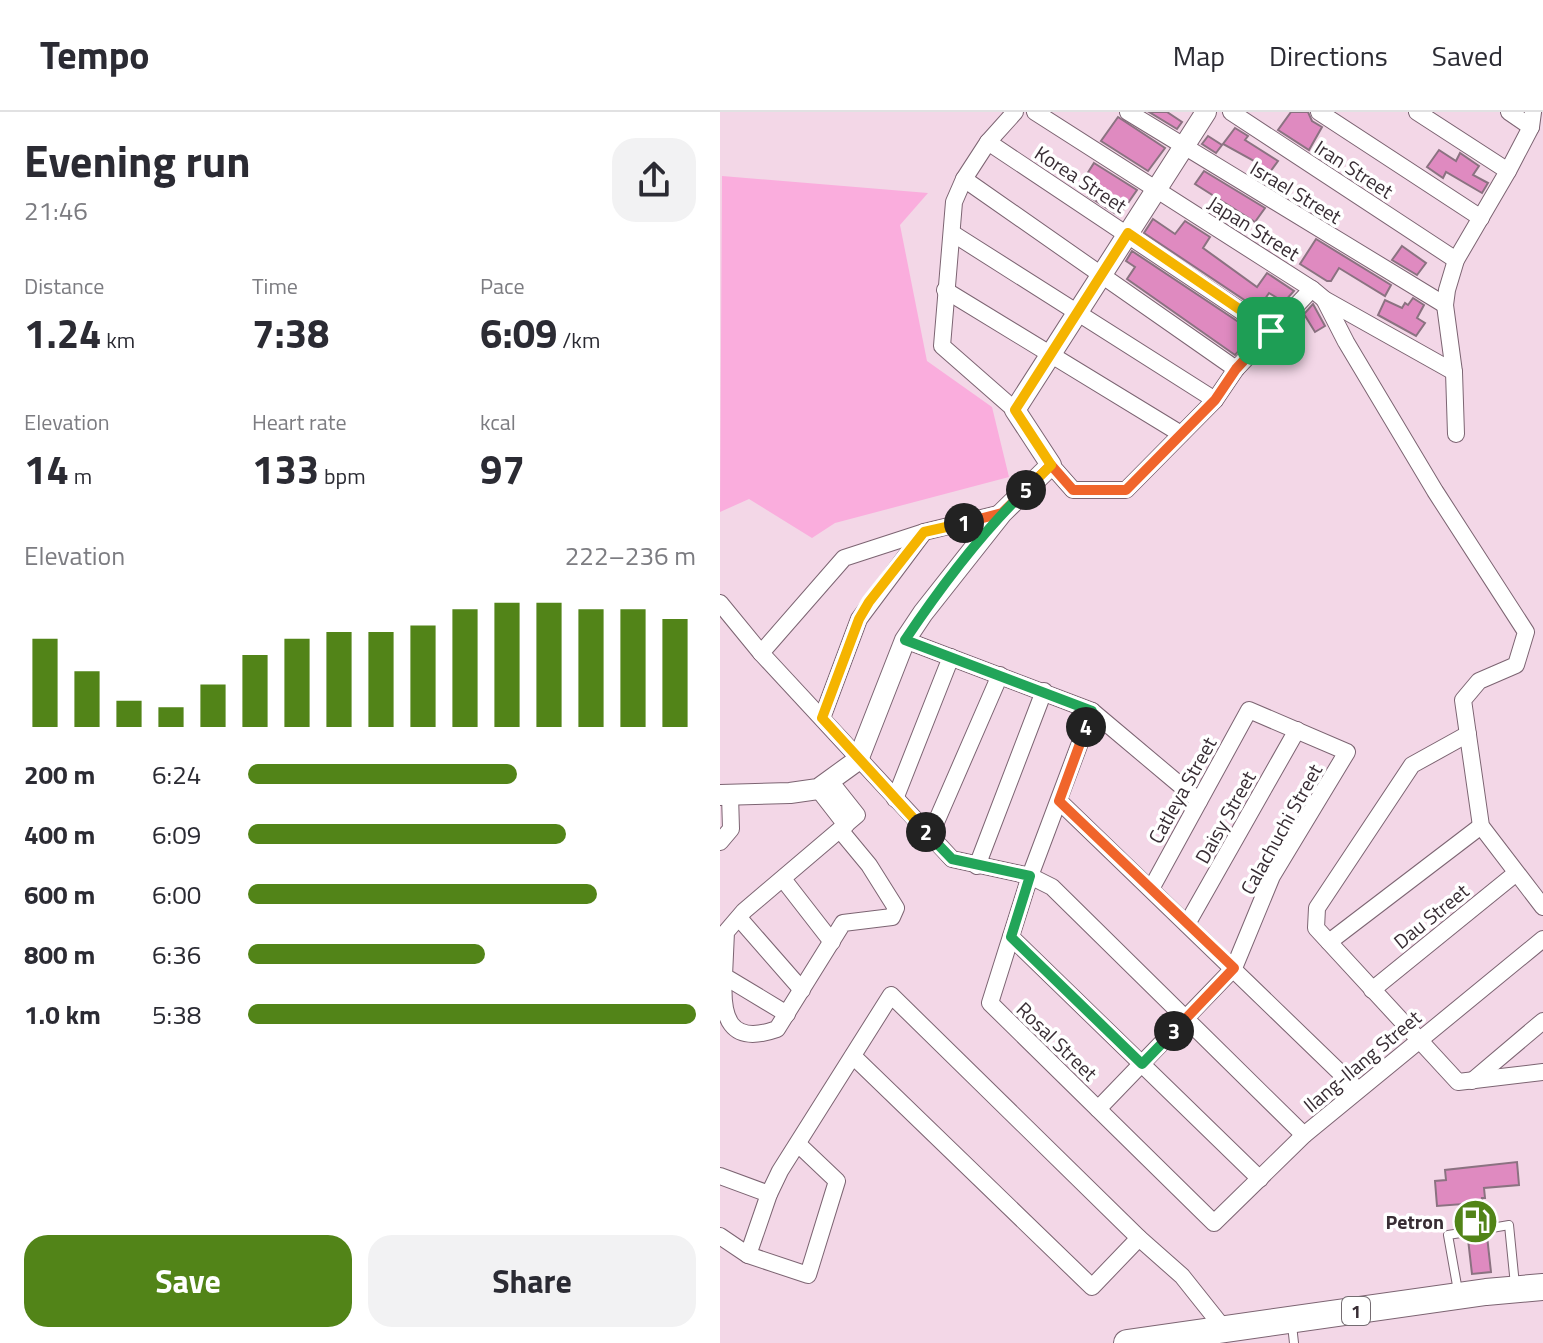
<!DOCTYPE html>
<meta charset="utf-8">
<style>
body{margin:0;font-family:"Titillium Web",sans-serif;background:#f2f2f3;color:#2b2b33;height:100vh;display:flex;flex-direction:column;font-size:30px;white-space:nowrap}
*{box-sizing:border-box;margin:0}
p{font-size:26px;color:#7c7c81}
.icon{flex:none;width:44px;height:44px;fill:none;stroke:currentColor;stroke-width:2;stroke-linecap:round;stroke-linejoin:round}
.map{position:relative;flex:1;overflow:hidden}
.side{display:flex;flex-direction:column;background:#fff;width:720px}
.side>*{flex:none}
.pin{position:absolute;display:grid;place-items:center;width:68px;height:68px;color:#fff;margin:-34px;border-radius:16px;box-shadow:0 4px 12px #0006}
.km{position:absolute;width:40px;height:40px;margin:-20px;border-radius:50%;background:#222;color:#fff;font-size:22px;line-height:40px;text-align:center}
.round{display:grid;place-items:center;flex:none;width:84px;height:84px;border-radius:24px;background:#f2f2f3}
.overview{display:flex;align-items:center;justify-content:space-between;height:136px;padding:0 24px}
h1{font-size:44px;font-weight:700;line-height:60px}
.metrics{display:grid;grid-template-columns:repeat(3,1fr);gap:12px;height:136px;padding:8px 24px}
.metrics div{display:grid;align-content:center}
.metrics b{font-size:40px;font-weight:700}
.metrics small{font-size:22px;font-weight:400}
.metrics p{font-size:22px}
.chart{height:224px;padding:16px 24px}
.chart p{display:flex;justify-content:space-between}
.chart svg{width:100%;height:144px;margin-top:8px;stroke:#528418;stroke-width:6}
.action{display:flex;gap:16px;margin-top:auto;padding:16px 24px}
.action a{flex:1;height:92px;border-radius:24px;background:#528418;color:#fff;font-size:32px;font-weight:700;line-height:92px;text-align:center}
.action a+a{background:#f2f2f3;color:#2b2b33}
ul{padding:0 24px;list-style:none;font-size:26px}
li{display:grid;grid-template-columns:128px 96px 1fr;align-items:center;height:60px}
li i{height:20px;border-radius:10px;background:#528418}
header{display:flex;align-items:center;gap:48px;box-sizing:border-box;height:112px;padding:0 40px;background:#fff;border-bottom:2px solid #e1e1e2}
header strong{font-size:38px}
nav{display:flex;gap:44px;margin-inline-start:auto;font-size:28px}
main{display:flex;flex:1;min-height:0}
.map>svg:first-child{display:block}
.green{fill:#faaddd}
.building{fill:#df8ac0;stroke:#8b7281;stroke-width:2}
.lines{fill:none;stroke-linecap:round;stroke-linejoin:round}
.service-casing{stroke:#7c6472;stroke-width:10}
.minor-casing{stroke:#7c6472;stroke-width:18}
.tertiary-casing{stroke:#7c6472;stroke-width:22}
.primary-casing{stroke:#7c6472;stroke-width:28}
.service{stroke:#fff;stroke-width:8}
.minor{stroke:#fff;stroke-width:16}
.tertiary{stroke:#fff;stroke-width:20}
.primary{stroke:#fff;stroke-width:26}
.split-1-casing{stroke:#fff;stroke-width:16}
.split-2-casing{stroke:#fff;stroke-width:16}
.split-3-casing{stroke:#fff;stroke-width:16}
.split-4-casing{stroke:#fff;stroke-width:16}
.split-5-casing{stroke:#fff;stroke-width:16}
.split-6-casing{stroke:#fff;stroke-width:16}
.split-1{stroke:#f0652b;stroke-width:10}
.split-2{stroke:#f5b400;stroke-width:10}
.split-3{stroke:#22a559;stroke-width:10}
.split-4{stroke:#f0652b;stroke-width:10}
.split-5{stroke:#22a559;stroke-width:10}
.split-6{stroke:#f5b400;stroke-width:10}
.labels{text-anchor:middle;dominant-baseline:central;stroke-width:7;stroke-linejoin:round;paint-order:stroke}
.shield{fill:#fff;stroke:#746c71;stroke-width:2}
.shield-label{font-size:18px;font-weight:bold;fill:#382d34}
.street-label{font-size:20px;fill:#382d34;stroke:#fff}
.poi-label{font-size:20px;font-weight:bold;fill:#382d34;stroke:#fff;text-anchor:end}
</style>
<header>
<strong>Tempo</strong>
<nav><a>Map</a><a>Directions</a><a>Saved</a></nav>
</header>
<main>
<section class="side">
<div class="overview"><div><h1>Evening run</h1><p>21:46</p></div><a class="round"><svg class="icon" aria-label="share" viewBox="0 0 24 24"><path d="M12 15V3M7 8l5-5 5 5M5 13v7h14v-7"/></svg></a></div>
<div class="metrics">
<div><p>Distance</p><b>1.24<small> km</small></b></div>
<div><p>Time</p><b>7:38</b></div>
<div><p>Pace</p><b>6:09<small> /km</small></b></div>
</div>
<div class="metrics">
<div><p>Elevation</p><b>14<small> m</small></b></div>
<div><p>Heart rate</p><b>133<small> bpm</small></b></div>
<div><p>kcal</p><b>97</b></div>
</div>
<div class="chart"><p><span>Elevation</span>222–236 m</p>
<svg viewBox="0 0 160 44" preserveAspectRatio="none"><path d="M5 44V17M15 44V27M25 44V36M35 44V38M45 44V31M55 44V22M65 44V17M75 44V15M85 44V15M95 44V13M105 44V8M115 44V6M125 44V6M135 44V8M145 44V8M155 44V11"/></svg>
</div>
<ul>
<li><b>200 m</b>6:24<i style="width:60%"></i></li>
<li><b>400 m</b>6:09<i style="width:71%"></i></li>
<li><b>600 m</b>6:00<i style="width:78%"></i></li>
<li><b>800 m</b>6:36<i style="width:53%"></i></li>
<li><b>1.0 km</b>5:38<i style="width:100%"></i></li>
</ul>
<div class="action"><a>Save</a><a>Share</a></div>
</section>
<div class="map">
<svg width="823" height="1231" viewBox="0 0 823 1231">
<rect width="100%" height="100%" fill="#f3d7e7"/>
<path class="green" d="M2,64L208,81L180,113L207,249L272,295L289,365L115,411L92,426L29,387L0,400Z"/>
<g class="building">
<path d="M429,0H447L462,10L457,17Z"/>
<path d="M571,0H588L592,9L602,15L589,38L558,18Z"/>
<path d="M398,5L445,36L428,59L381,29Z"/>
<path d="M515,16L528,24L525,28L558,49L550,60L546,57L539,67L529,61L536,50L503,32Z"/>
<path d="M488,24L502,33L496,41L482,32Z"/>
<path d="M719,38L736,49L740,41L759,54L753,63L768,71L762,81L726,60L723,66L707,55Z"/>
<path d="M374,51L417,78L399,104L368,84L373,76L374,67L367,62Z"/>
<path d="M484,59L545,96L535,110L475,72Z"/>
<path d="M433,107L455,122L465,109L490,125L483,136L537,175L547,161L574,179L564,190L549,181L538,197L424,121Z"/>
<path d="M596,127L671,173L665,184L619,156L611,169H607L580,152Z"/>
<path d="M682,134L706,151L697,163L672,148Z"/>
<path d="M412,139L535,221L515,243L407,167L415,155L406,149Z"/>
<path d="M693,186L704,193L697,206L705,211L696,224L658,203L665,188L682,196L685,191L688,193Z"/>
<path d="M593,192L605,214L595,220L584,202Z"/>
<path d="M570,216L576,221L564,234L558,229Z"/>
<path d="M797,1050L799,1073L764,1076L765,1086H762L765,1110L759,1117L761,1122L767,1124L771,1160L752,1162L748,1127L754,1120L752,1115L746,1113L743,1092L717,1094L715,1069L726,1068L725,1058Z"/>
</g>
<g class="lines">
<defs>
<g id="service">
<path d="M766,1117L789,1113L795,1173"/>
<path d="M738,1179L728,1123L747,1120"/>
<path d="M572,1213L574,1231"/>
</g>
<g id="minor">
<path d="M315,0L592,177L604,187L734,260"/>
<path d="M408,0L725,193"/>
<path d="M511,0L736,148"/>
<path d="M599,0L761,106"/>
<path d="M697,0L788,59"/>
<path d="M789,0L811,15"/>
<path d="M268,30L551,219"/>
<path d="M244,67L516,257"/>
<path d="M232,121L495,288"/>
<path d="M225,178L461,322"/>
<path d="M604,187L626,230L715,379L806,520L796,553L759,569L743,588L761,714L823,795"/>
<path d="M295,298L222,234L234,90L244,67L268,30L295,0"/>
<path d="M736,322L734,260L725,193L727,178L736,148L788,59L811,15L813,0"/>
<path d="M331,353L353,378H406L495,288L516,257L592,177"/>
<path d="M0,491L41,541L232,747L310,764L332,775L584,1023"/>
<path d="M185,528L372,599L479,689"/>
<path d="M41,541L124,446L204,420L282,401"/>
<path d="M372,599L310,764L270,891L494,1111L584,1023L823,827"/>
<path d="M102,606L139,507L204,420"/>
<path d="M748,622L692,653L597,796L596,816L738,970L823,960"/>
<path d="M98,677L126,713"/>
<path d="M175,687L231,545"/>
<path d="M339,689L638,978"/>
<path d="M210,724L280,563"/>
<path d="M0,730L11,717L10,683"/>
<path d="M257,754L324,579"/>
<path d="M63,767L112,830"/>
<path d="M19,806L82,878"/>
<path d="M467,812L577,618"/>
<path d="M291,825L540,1067"/>
<path d="M609,830L761,714"/>
<path d="M0,870L4,864C1,905 9,934 57,917L123,811L172,805L176,796L149,753L120,718"/>
<path d="M652,878L795,762"/>
<path d="M67,902L4,864L6,820L24,799L137,703L110,669"/>
<path d="M133,944L372,1175L419,1126"/>
<path d="M752,969L823,909"/>
<path d="M378,997L514,856L552,764L627,640L529,598L431,777"/>
<path d="M0,1064L49,1082"/>
<path d="M0,1124L28,1143L88,1163L117,1069L78,1032"/>
<path d="M28,1143L49,1082L60,1059L171,883L419,1126L462,1164L505,1218"/>
</g>
<path id="tertiary" d="M0,683L70,681L98,677L138,648L185,528L203,501L282,401L331,353L295,298L486,0"/>
<path id="primary" d="M407,1231L766,1180L823,1175"/>
</defs>
<use href="#service" class="service-casing"/>
<use href="#minor" class="minor-casing"/>
<use href="#tertiary" class="tertiary-casing"/>
<use href="#primary" class="primary-casing"/>
<use href="#service" class="service"/>
<use href="#minor" class="minor"/>
<use href="#tertiary" class="tertiary"/>
<use href="#primary" class="primary"/>
</g>
<g class="lines">
<defs>
<path id="split-1" d="M244,411L282,401L331,353L353,378H406L495,288L516,257L551,219"/>
<path id="split-2" d="M206,720L102,606L139,507L149,490L204,420L244,411"/>
<path id="split-3" d="M206,720L232,747L310,764L291,825L422,952L454,919"/>
<path id="split-4" d="M366,615L339,689L514,856L454,919"/>
<path id="split-5" d="M306,378C260,422 220,476 185,528L372,599L366,615"/>
<path id="split-6" d="M306,378L331,353L295,298L408,121L551,219"/>
</defs>
<use href="#split-1" class="split-1-casing"/>
<use href="#split-2" class="split-2-casing"/>
<use href="#split-3" class="split-3-casing"/>
<use href="#split-4" class="split-4-casing"/>
<use href="#split-5" class="split-5-casing"/>
<use href="#split-6" class="split-6-casing"/>
<use href="#split-1" class="split-1"/>
<use href="#split-2" class="split-2"/>
<use href="#split-3" class="split-3"/>
<use href="#split-4" class="split-4"/>
<use href="#split-5" class="split-5"/>
<use href="#split-6" class="split-6"/>
</g>
<defs>
<symbol id="fuel-disc" viewBox="-11 -11 22 22"><circle r="9.5" fill="#528418" stroke="#fff"/><path d="M-5.5-6h7V0h2V4h1.3V-2.5L3-4.5l.8-.8L6-3V5H2.5V1h-1V6h-7ZM-4.2-4.7v3.2H.2V-4.7Z" fill="#fff"/></symbol>
</defs>
<g fill-rule="evenodd">
<use href="#fuel-disc" x="730" y="1084" width="51" height="51"/>
</g>
<g class="labels">
<rect class="shield" x="622" y="1185" width="28" height="28" rx="6"/>
<g class="shield-label">
<text x="636" y="1199">1</text>
</g>
<g class="street-label">
<text transform="translate(634 57) rotate(33)">Iran Street</text>
<text transform="translate(361 67) rotate(33)">Korea Street</text>
<text transform="translate(576 80) rotate(31)">Israel Street</text>
<text transform="translate(534 116) rotate(32)">Japan Street</text>
<text transform="translate(462 678) rotate(-61)">Catleya Street</text>
<text transform="translate(505 705) rotate(-61)">Daisy Street</text>
<text transform="translate(561 717) rotate(-61)">Calachuchi Street</text>
<text transform="translate(711 804) rotate(-39)">Dau Street</text>
<text transform="translate(337 929) rotate(44)">Rosal Street</text>
<text transform="translate(642 949) rotate(-40)">Ilang-Ilang Street</text>
</g>
<g class="poi-label">
<text x="724" y="1109">Petron</text>
</g>
</g>
</svg>
<div class="pin" style="left:551px;top:219px;background:#1e9e55"><svg class="icon" aria-label="arrive" viewBox="0 0 24 24"><path d="M6 21V4h12l-3 4 3 4H6"/></svg></div>
<b class="km" style="left:244px;top:411px">1</b>
<b class="km" style="left:206px;top:720px">2</b>
<b class="km" style="left:454px;top:919px">3</b>
<b class="km" style="left:366px;top:615px">4</b>
<b class="km" style="left:306px;top:378px">5</b>
</div>
</main>
